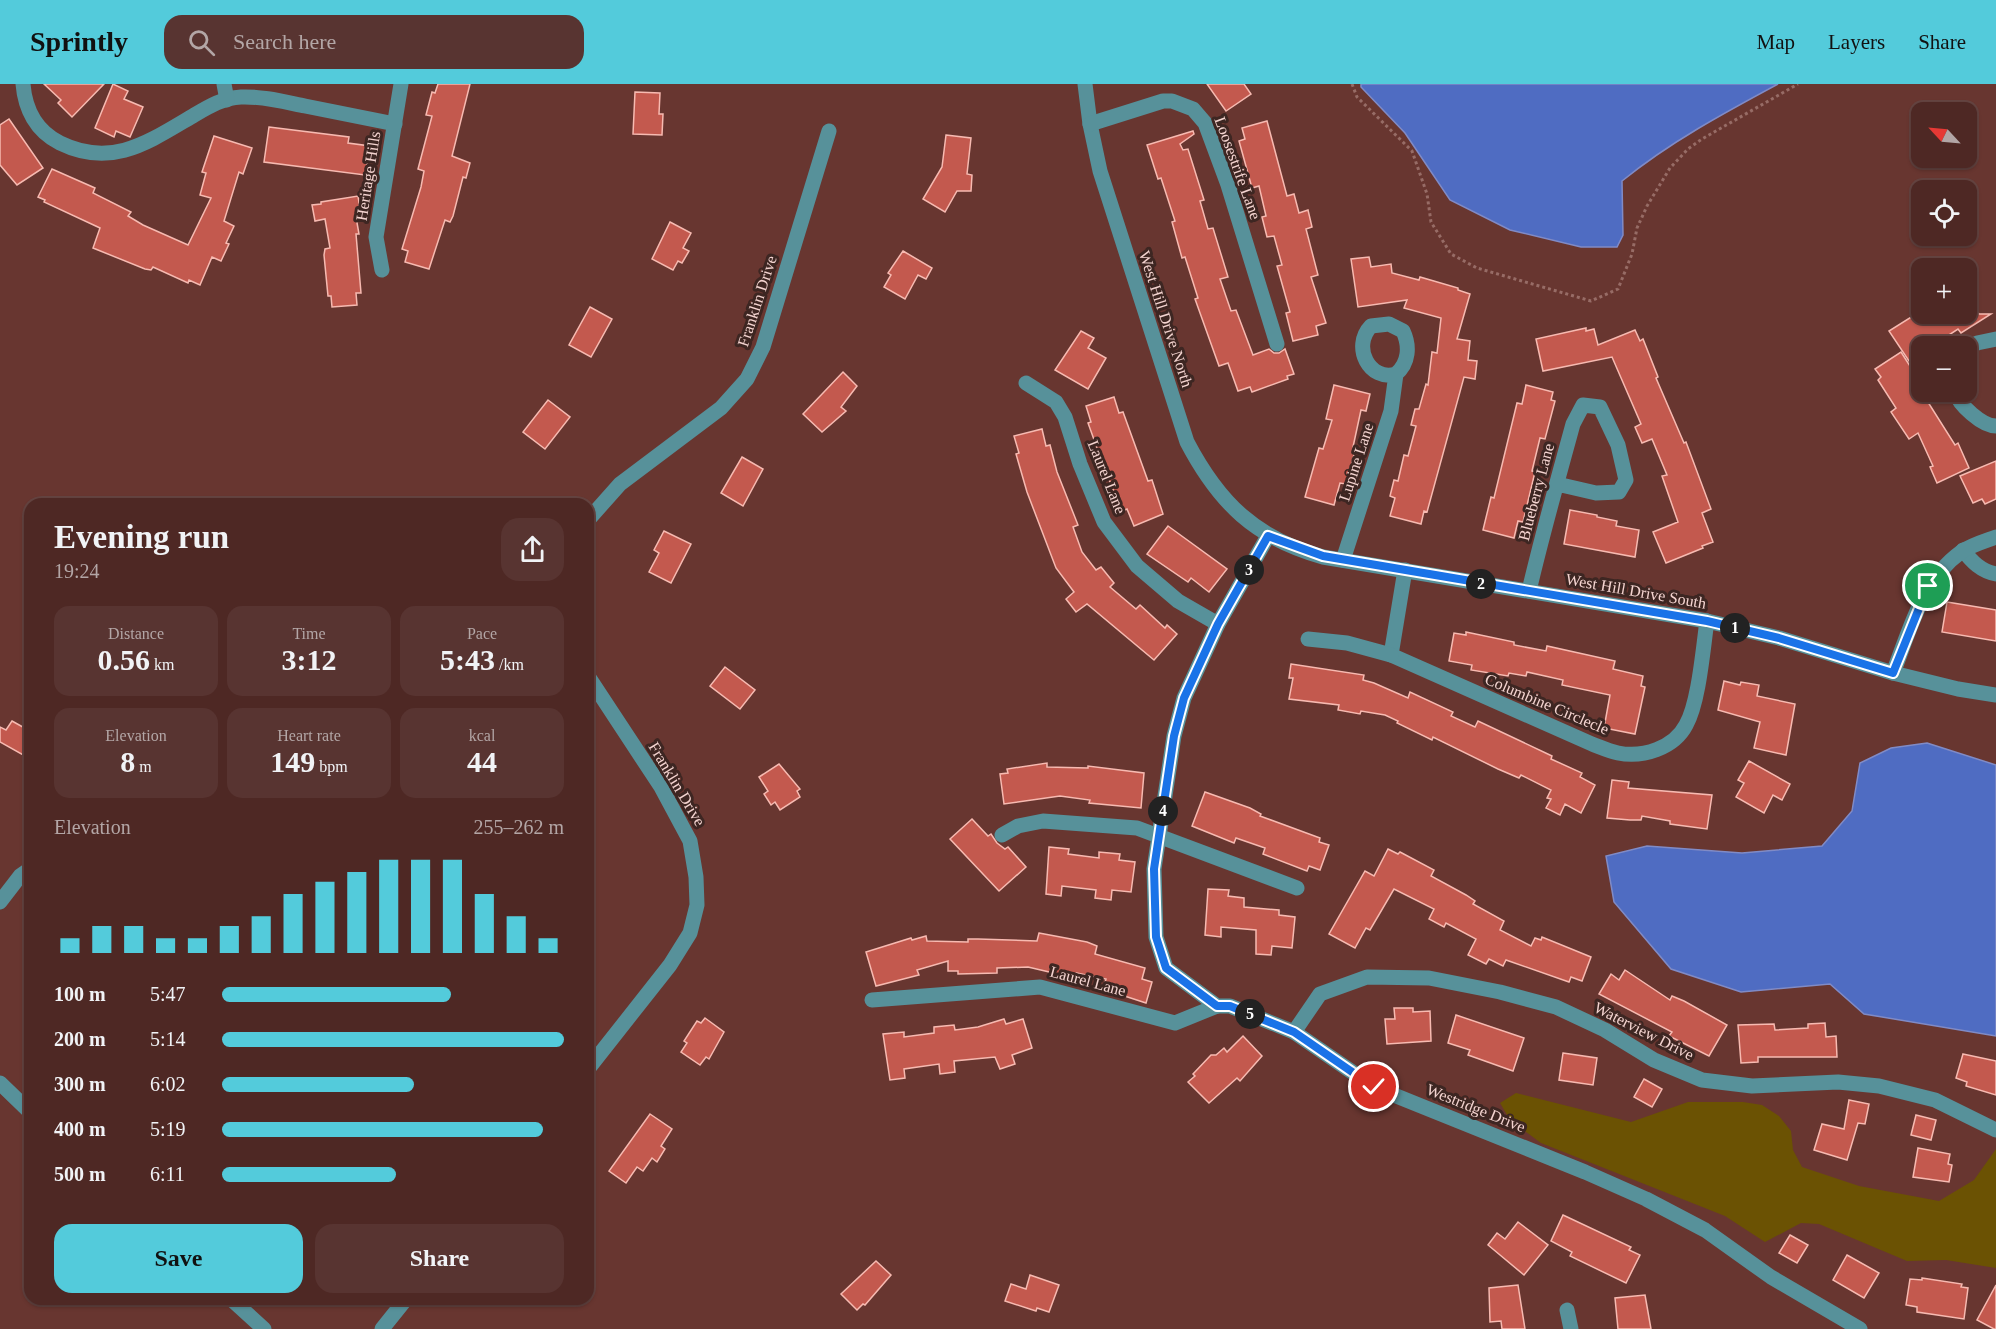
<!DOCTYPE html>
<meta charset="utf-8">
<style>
body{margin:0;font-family:Georgia,serif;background:#583431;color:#f1f3f6;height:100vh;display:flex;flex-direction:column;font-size:22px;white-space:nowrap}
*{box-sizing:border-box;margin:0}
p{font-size:20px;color:#b3a6a6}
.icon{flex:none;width:33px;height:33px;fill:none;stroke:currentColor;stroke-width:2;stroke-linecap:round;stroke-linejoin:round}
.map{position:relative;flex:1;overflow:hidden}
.panel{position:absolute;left:24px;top:414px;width:570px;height:807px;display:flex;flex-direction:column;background:#4e2824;border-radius:18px;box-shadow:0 2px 4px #0004,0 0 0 2px #654441}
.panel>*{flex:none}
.needle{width:39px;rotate:296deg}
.buttons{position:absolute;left:1911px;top:18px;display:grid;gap:12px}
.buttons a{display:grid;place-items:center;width:66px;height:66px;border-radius:12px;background:#4e2824;box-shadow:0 2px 4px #0004,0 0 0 2px #654441;font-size:30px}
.pin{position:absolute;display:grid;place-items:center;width:51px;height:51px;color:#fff;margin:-26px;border:3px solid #fff;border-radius:50%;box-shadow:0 2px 6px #0007}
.km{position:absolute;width:30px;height:30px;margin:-15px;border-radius:50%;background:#222;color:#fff;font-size:16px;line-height:30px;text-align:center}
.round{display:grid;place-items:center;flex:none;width:63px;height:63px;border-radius:18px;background:#583431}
.summary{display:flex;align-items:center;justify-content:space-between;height:102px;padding:0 30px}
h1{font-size:33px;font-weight:700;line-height:45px}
.figures{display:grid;grid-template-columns:repeat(3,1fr);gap:9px;height:102px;padding:6px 30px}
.figures div{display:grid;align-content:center;border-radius:15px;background:#583431;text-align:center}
.figures b{font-size:30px;font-weight:700}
.figures small{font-size:16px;font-weight:400}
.figures p{font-size:16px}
.chart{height:168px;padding:12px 30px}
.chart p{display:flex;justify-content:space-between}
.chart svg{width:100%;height:108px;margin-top:6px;stroke:#53cbdb;stroke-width:6}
.cta{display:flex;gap:12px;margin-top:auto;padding:12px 30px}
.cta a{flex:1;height:69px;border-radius:18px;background:#53cbdb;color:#111;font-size:24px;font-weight:700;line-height:69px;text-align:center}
.cta a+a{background:#583431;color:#f1f3f6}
ul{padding:0 30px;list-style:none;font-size:20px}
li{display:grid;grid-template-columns:96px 72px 1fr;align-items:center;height:45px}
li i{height:15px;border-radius:8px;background:#53cbdb}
header{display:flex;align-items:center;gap:36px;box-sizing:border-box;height:84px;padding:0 30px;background:#53cbdb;color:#111}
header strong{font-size:28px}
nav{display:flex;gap:33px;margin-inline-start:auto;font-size:21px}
.search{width:420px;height:54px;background:#583431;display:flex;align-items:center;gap:15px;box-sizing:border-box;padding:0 21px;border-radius:18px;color:#b3a6a6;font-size:22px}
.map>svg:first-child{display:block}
.green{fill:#6b5203}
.water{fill:#4f6cc2;stroke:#808bc6;stroke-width:1.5}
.building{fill:#c3594e;stroke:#f7bab1;stroke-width:1.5}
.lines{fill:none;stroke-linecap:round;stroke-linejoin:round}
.path{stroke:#976c66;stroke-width:3;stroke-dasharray:3 3;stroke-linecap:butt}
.minor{stroke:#57919a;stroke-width:15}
.route-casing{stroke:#fff;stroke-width:12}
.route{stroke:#1a73e8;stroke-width:8}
.labels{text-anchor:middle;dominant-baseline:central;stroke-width:6;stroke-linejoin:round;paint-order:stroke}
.street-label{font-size:16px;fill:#f4d4d0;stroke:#3d2622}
</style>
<header>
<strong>Sprintly</strong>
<div class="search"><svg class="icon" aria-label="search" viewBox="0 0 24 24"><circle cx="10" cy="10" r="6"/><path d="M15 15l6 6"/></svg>Search here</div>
<nav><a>Map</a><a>Layers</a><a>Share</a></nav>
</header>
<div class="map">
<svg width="1996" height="1245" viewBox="0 0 1996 1245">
<rect width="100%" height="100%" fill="#683630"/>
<path class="green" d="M1516,1009L1631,1038L1688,1018H1743L1762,1021L1779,1032L1791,1047L1793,1066L1802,1083L1859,1102L1939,1117L1974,1096L1996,1065V1184L1946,1176L1907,1177L1819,1140L1801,1139L1765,1158L1725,1132L1541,1059L1510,1036L1500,1019Z"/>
<g class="water">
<path d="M1361,0H1778C1724,29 1670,58 1622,97L1623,151L1617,163H1581L1510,146L1450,116L1405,49L1361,3Z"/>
<path d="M1927,659L1996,681V952L1864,930L1830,900L1741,908L1671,885L1614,818L1606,772L1647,762L1742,769L1822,762L1852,727L1860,679L1891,664Z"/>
</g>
<g class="building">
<path d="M44,0H104L72,33L58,19L61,16Z"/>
<path d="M113,0L128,7L124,15L143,23L130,53L116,47L114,53L95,44Z"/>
<path d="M438,0H470L452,72L470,79L466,94L463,93L453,132L450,138L445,136L429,185L405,178L408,167L402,165L421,103L424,87L418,85L432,32L426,31L432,8L435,9Z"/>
<path d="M1207,0H1244L1251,10L1226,27Z"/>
<path d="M635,8L660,9L659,30H663L662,51L633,50Z"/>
<path d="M9,35L43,84L17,101L0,81V41Z"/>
<path d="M1267,37L1287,112L1294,110L1299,129L1308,126L1312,143L1306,145L1318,191L1311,193L1326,239L1316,242L1318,251L1293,257L1286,229L1290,228L1277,182L1282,181L1274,152L1267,153L1262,133L1266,132L1259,102L1252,104L1239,57L1245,55L1242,44Z"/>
<path d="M269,43L349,53L348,59L370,62L365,91L264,78Z"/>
<path d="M1193,47L1194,50L1180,60L1183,66L1188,65L1204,116L1200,117L1208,145L1213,144L1228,193L1220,195L1231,227L1236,226L1253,271L1269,265L1274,269H1279L1285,265L1294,290L1287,292L1288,295L1252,308L1250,303L1238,307L1228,279L1219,282L1195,215L1198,214L1185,173L1182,174L1172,138L1175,137L1161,94L1158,95L1147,61Z"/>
<path d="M946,51L971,54L967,90L972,91L971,107H957L945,128L923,115L942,83Z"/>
<path d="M214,52L252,64L243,90L239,88L224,137L234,142L226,159L229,160L221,177L212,173L200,201L189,196L188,199L153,183L151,186L145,185L93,164L100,144L44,118L45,116L38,113L52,85L95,104L93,109L131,128L128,132L143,141L188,161L211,114L200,111L206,89L202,88Z"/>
<path d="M358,112L361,132L356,133L359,150H356L361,209H356L357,221L332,223L331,212H328L324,171L325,165L330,164L325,135L315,137L312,121L321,120V118Z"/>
<path d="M670,138L691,149L683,164L689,167L682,179L678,177L673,186L652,175Z"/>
<path d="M903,167L932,184L926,195L918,191L905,215L884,203L891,191L888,189Z"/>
<path d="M1369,173L1371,183L1391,180L1392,189L1419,196L1420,193L1458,204V206L1470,210L1457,255L1470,257L1468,276L1477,277L1475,295L1464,293L1427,428L1424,427L1421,440L1390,432L1395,414L1390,412L1394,396L1398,397L1404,371L1408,372L1416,342L1411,341L1415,325H1419L1426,300L1428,301L1432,268L1437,269L1441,234L1404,224L1407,216L1358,223L1351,175Z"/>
<path d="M1966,211L1979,230H1991L1961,249L1958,245L1932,262H1922V269L1909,277L1889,247L1916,230H1966Z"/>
<path d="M590,223L612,235L591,273L569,261Z"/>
<path d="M1586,244V247L1594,245L1598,261L1635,246L1640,257L1643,255L1658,293L1656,294L1684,359L1686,358L1711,425L1702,429L1713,458L1702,462L1703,464L1666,479L1653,448L1678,438L1662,392L1667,391L1652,355L1642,359L1635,343L1641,340L1612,273L1543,287L1536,255Z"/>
<path d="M1081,247L1094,254L1088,264L1106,274L1088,305L1055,286Z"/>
<path d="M1901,268L1917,293L1914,296L1955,361L1958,359L1969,384L1937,399L1930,383L1933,382L1918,349L1909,355L1891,328L1896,324L1878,296L1881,293L1875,285Z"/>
<path d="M843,288L857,302L841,323L846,327L822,348L803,330Z"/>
<path d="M1334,301L1370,310L1366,327L1361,326L1353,363L1356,364L1346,400L1340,399L1334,421L1305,413L1319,364L1323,365L1332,336L1326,335Z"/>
<path d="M1526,301L1553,308L1551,316L1555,317L1545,355L1540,354L1532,387L1535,388L1523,438L1518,437L1514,454L1483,446L1491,413L1494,414L1517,319L1522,320Z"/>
<path d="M1114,313L1119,329L1123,328L1148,397L1152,396L1163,430L1134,442L1127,425L1122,427L1105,386L1088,339L1091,338L1086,322Z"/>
<path d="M548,316L570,333L545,365L523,348Z"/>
<path d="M1042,345L1046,362L1050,361L1057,388L1078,441L1073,443L1082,468L1096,486L1101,483L1114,499L1110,503L1136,525L1140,521L1165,544L1167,541L1177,550L1154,576L1087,520L1076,528L1066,515L1074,508L1056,484L1027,408L1016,370L1019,369L1014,352Z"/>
<path d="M742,373L763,385L743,422L721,409Z"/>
<path d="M1996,377V415L1985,420L1982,415L1973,419L1960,392Z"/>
<path d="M1570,426L1597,431V433L1617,437L1616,442L1639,446L1635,473L1564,460Z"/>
<path d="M1168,442L1227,485L1209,508L1191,494L1188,498L1147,470Z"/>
<path d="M664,447L691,460L671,499L649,488L659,469L654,466Z"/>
<path d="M1947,518L1996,526V557L1942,548Z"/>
<path d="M1466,548L1514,558V561L1546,567L1547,562L1615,577L1613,585L1643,592L1641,602L1645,603L1635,650L1604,644L1610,611L1562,601L1563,596L1527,588L1526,592L1509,589L1508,592L1471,586L1472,581L1449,577L1454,549L1466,551Z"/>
<path d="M1291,580L1364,591L1363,596L1374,599L1408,614L1410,608L1453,628L1451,632L1475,643L1478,637L1552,672L1551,675L1582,689L1580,693L1595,701L1581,729L1565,720L1560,731L1546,724L1551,715L1547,714L1551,706L1521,691L1519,694L1498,685L1433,653L1432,656L1397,639L1398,637L1385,631L1361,627L1360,630L1338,626L1339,621L1289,615L1293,594H1289Z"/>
<path d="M725,583L755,606L740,625L710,602Z"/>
<path d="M1724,597L1740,601L1741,598L1759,601L1757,612L1795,620L1786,671L1754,664L1760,638L1718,626Z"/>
<path d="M12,637L30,647V663L25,672L0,658V643L6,646Z"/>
<path d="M1749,677L1790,700L1782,716L1773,711L1764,729L1736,713L1744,699L1738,696Z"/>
<path d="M1047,679V683L1088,684V682L1144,689L1141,724L1089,719L1090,716L1060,712L1004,720L1000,690L1008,689L1007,685Z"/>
<path d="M779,680L800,705L797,707L800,713L780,726L775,718L771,721L764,710L768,707L759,693Z"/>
<path d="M1612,696L1629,698L1628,704L1712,711L1707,745L1670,740V737L1642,732L1641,736H1630L1607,734Z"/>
<path d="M1205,708L1250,724L1261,730L1260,732L1320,754L1319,758L1329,761L1320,786L1309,782L1307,787L1263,770L1265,764L1236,754L1234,759L1192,742Z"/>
<path d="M972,735L988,752L991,750L997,759L1005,765L1008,763L1026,783L999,807L950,755Z"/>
<path d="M1049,763L1069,765L1068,770L1099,774V768L1120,770L1119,776L1135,778L1131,808L1112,806L1111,816L1095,814L1096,806L1062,802L1061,812L1046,810Z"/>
<path d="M1388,765L1398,770L1400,768L1434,786L1431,792L1466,811L1475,817L1473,820L1504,837L1500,846L1531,862L1535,854L1541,856L1542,853L1591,873L1582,897L1571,893L1569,898L1506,876L1503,882L1489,875L1486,880L1468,871L1476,855L1446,839L1444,843L1429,835L1434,825L1394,805L1370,846L1366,844L1355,864L1329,850L1365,787L1374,792Z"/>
<path d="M1208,805L1229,806L1228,812L1244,814V823L1279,826V831L1295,833L1292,864L1272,862L1271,871L1256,870V846L1221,843V853L1205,851Z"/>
<path d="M1039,849L1087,858L1097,862L1095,870L1145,884L1142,895L1152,898L1146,919L1103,905L1106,895L1076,889L1075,894L1028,883L997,884V889L958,890V887H948V877L917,886L919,891L876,902L866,868L911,854L912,856L926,852L927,857L968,858V855H978L1037,857Z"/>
<path d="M1625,886L1670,916L1672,912L1684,917L1727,941L1709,972L1669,952L1672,948L1599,910L1611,890L1619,896Z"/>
<path d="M1394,924H1413V928L1430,927L1431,957L1387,960L1385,935H1395Z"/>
<path d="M1456,931L1524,954L1513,987L1468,971L1470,966L1448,959Z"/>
<path d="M705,934L724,948L709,975L706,973L700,981L681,968L687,959L684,957L697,937L701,939Z"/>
<path d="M1004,935L1006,940L1023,935L1032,964L1012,971L1015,980L1000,985L995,973L954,977L955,988L940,990L939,980L904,985L905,994L890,996L883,950L904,948V953L934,949V943L954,941L955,946L978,943Z"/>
<path d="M1825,939L1826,953L1836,952L1837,973H1758V978L1741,979L1738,941L1774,940L1775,946L1808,944V940Z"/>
<path d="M1243,952L1262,972L1240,997L1237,994L1209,1019L1188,998L1195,992L1193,990L1211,971H1216L1224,964L1227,968Z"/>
<path d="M1563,969L1597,974L1593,1001L1559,996Z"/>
<path d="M1963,970L1996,977V1011L1966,1002L1967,998L1956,994Z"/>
<path d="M1644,995L1662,1005L1652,1023L1634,1013Z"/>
<path d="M1849,1016L1869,1020L1865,1040L1858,1039L1847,1076L1814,1066L1822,1040L1844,1045Z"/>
<path d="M650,1030L672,1045L661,1062L665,1065L657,1078L652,1074L643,1087L637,1083L626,1099L609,1087Z"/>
<path d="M1916,1031L1936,1036L1931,1056L1911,1051Z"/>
<path d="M1918,1064L1950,1070L1948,1080L1952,1081L1949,1098L1913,1093Z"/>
<path d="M1563,1131L1631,1163L1629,1166L1640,1171L1626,1199L1570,1172L1572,1168L1551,1157Z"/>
<path d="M1518,1138L1548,1161L1524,1191L1488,1161L1497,1149L1505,1155Z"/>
<path d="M1790,1151L1808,1161L1797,1179L1779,1169Z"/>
<path d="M1847,1171L1879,1189L1864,1214L1833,1196Z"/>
<path d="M876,1177L891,1191L865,1221L863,1220L857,1226L841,1210Z"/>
<path d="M1030,1191L1059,1201L1049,1228L1037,1224L1036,1227L1005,1217L1011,1200L1026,1205Z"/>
<path d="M1922,1194L1962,1200L1961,1203L1968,1204L1964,1235L1917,1228V1223L1906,1221L1910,1195L1922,1196Z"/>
<path d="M1518,1201L1525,1245H1502L1501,1237L1490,1238L1489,1204Z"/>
<path d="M1996,1201V1245H1994L1977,1236Z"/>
<path d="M1645,1211L1651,1245H1618L1615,1214Z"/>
</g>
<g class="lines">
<path class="path" d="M1352,0L1357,13L1412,67L1427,110L1431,138L1451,170L1477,184L1591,217L1618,205L1632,170L1637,144L1647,122L1670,84L1688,65L1702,55L1798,0"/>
<g class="minor">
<path d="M23,0C25,25 36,47 60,59C111,84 147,59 191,33C208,23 222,14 241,13C262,12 285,18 305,22C335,28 365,34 395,40"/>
<path d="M224,0L227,16"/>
<path d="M1085,0L1090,40L1100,87L1187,358C1219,419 1255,454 1323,473L1707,537L1779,554L1893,589L1958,605L1996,611"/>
<path d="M1090,40L1163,17H1172L1193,25L1205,39L1228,101L1277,260"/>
<path d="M382,186L376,153L401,0"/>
<path d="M1966,266L1977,259L1996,255"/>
<path d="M1026,299L1056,318L1065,333L1080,380L1104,438L1137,482L1178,517L1218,540"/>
<path d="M1955,308C1959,321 1982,342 1996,342"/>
<path d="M588,436L620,400L721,324L747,295L763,263L829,47"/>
<path d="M1268,452L1218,540L1184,614L1174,652L1154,785L1156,853L1166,884L1217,922H1230L1294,948L1374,1003L1585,1088L1646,1115L1705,1146L1771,1193L1860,1245"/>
<path d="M1963,466C1972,478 1981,487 1996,490"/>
<path d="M1343,476L1391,327L1396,290C1409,279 1410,262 1403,247L1389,240L1371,242C1351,263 1370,298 1396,290"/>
<path d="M1405,486L1391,571L1592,660C1600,663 1609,667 1618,669C1643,674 1674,664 1686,641C1699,618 1703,564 1707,537"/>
<path d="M1529,507C1542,451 1558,395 1573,340L1583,321L1600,323L1618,361L1626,396L1619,408L1596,409L1557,400"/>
<path d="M1308,555L1347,559L1391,571"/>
<path d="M1893,589C1910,546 1922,496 1961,468C1971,461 1985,457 1996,453"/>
<path d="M588,592L661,703L690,757L696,793L697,821L690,849L670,881L588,985"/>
<path d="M1002,751L1018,742L1043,737L1137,744L1297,804"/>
<path d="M0,818L20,792L30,785"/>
<path d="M872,916L1040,903L1175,939L1217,922"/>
<path d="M1294,948L1320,910L1367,893L1429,894L1500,908L1556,923L1605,946L1654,976L1702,996L1752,1002L1838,998L1879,1002L1935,1016L1996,1046"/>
<path d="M0,999L30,1028"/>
<path d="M231,1215L264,1245"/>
<path d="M1567,1226L1571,1245"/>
<path d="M382,1245L406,1215"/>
</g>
</g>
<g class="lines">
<defs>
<path id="route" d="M1374,1003L1294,948L1230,922H1217L1166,884L1156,853L1154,785L1174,652L1184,614L1218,540L1268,452L1323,472L1707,537L1779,554L1893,589L1928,502"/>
</defs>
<use href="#route" class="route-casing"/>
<use href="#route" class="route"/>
</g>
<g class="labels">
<g class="street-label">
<text transform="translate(1238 84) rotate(70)">Loosestrife Lane</text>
<text transform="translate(368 92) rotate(-81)">Heritage Hills</text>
<text transform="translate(757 217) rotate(-72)">Franklin Drive</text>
<text transform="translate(1166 235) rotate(72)">West Hill Drive North</text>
<text transform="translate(1356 378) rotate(-72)">Lupine Lane</text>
<text transform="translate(1107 393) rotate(68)">Laurel Lane</text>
<text transform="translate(1536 408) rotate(-75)">Blueberry Lane</text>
<text transform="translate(1636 507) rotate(10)">West Hill Drive South</text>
<text transform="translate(1547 620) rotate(23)">Columbine Circlecle</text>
<text transform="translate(677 700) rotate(59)">Franklin Drive</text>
<text transform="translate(1088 897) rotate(15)">Laurel Lane</text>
<text transform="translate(1644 947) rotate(27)">Waterview Drive</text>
<text transform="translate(1476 1024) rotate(22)">Westridge Drive</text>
</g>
</g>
</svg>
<div class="buttons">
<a><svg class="needle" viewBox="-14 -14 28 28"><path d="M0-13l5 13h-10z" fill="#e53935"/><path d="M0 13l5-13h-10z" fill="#b3a6a6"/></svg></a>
<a><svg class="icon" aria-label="locate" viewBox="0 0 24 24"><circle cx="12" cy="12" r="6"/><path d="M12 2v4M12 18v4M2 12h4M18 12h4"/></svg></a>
<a>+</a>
<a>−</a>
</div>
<div class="pin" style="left:1928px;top:502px;background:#1e9e55"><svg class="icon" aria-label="arrive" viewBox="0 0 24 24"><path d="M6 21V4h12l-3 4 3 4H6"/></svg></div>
<div class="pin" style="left:1374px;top:1003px;background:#d93025"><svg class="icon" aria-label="check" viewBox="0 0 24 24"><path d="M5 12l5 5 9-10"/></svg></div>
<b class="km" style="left:1735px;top:544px">1</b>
<b class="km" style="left:1481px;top:500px">2</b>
<b class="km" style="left:1249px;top:486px">3</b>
<b class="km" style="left:1163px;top:727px">4</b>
<b class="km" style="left:1250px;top:930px">5</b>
<section class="panel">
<div class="summary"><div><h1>Evening run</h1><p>19:24</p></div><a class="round"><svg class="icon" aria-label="share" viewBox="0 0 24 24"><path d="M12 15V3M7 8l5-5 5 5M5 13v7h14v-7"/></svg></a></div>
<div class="figures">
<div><p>Distance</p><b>0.56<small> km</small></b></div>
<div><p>Time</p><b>3:12</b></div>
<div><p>Pace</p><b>5:43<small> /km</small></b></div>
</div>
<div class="figures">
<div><p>Elevation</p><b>8<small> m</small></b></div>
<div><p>Heart rate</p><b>149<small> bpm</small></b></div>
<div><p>kcal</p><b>44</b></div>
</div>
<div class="chart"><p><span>Elevation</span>255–262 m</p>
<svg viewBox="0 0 160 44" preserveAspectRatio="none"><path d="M5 44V38M15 44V33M25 44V33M35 44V38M45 44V38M55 44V33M65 44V29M75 44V20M85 44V15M95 44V11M105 44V6M115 44V6M125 44V6M135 44V20M145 44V29M155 44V38"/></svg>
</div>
<ul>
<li><b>100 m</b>5:47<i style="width:67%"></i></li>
<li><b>200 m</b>5:14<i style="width:100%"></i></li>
<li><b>300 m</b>6:02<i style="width:56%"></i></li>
<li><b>400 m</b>5:19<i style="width:94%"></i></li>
<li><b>500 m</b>6:11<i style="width:51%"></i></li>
</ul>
<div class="cta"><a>Save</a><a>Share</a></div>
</section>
</div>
